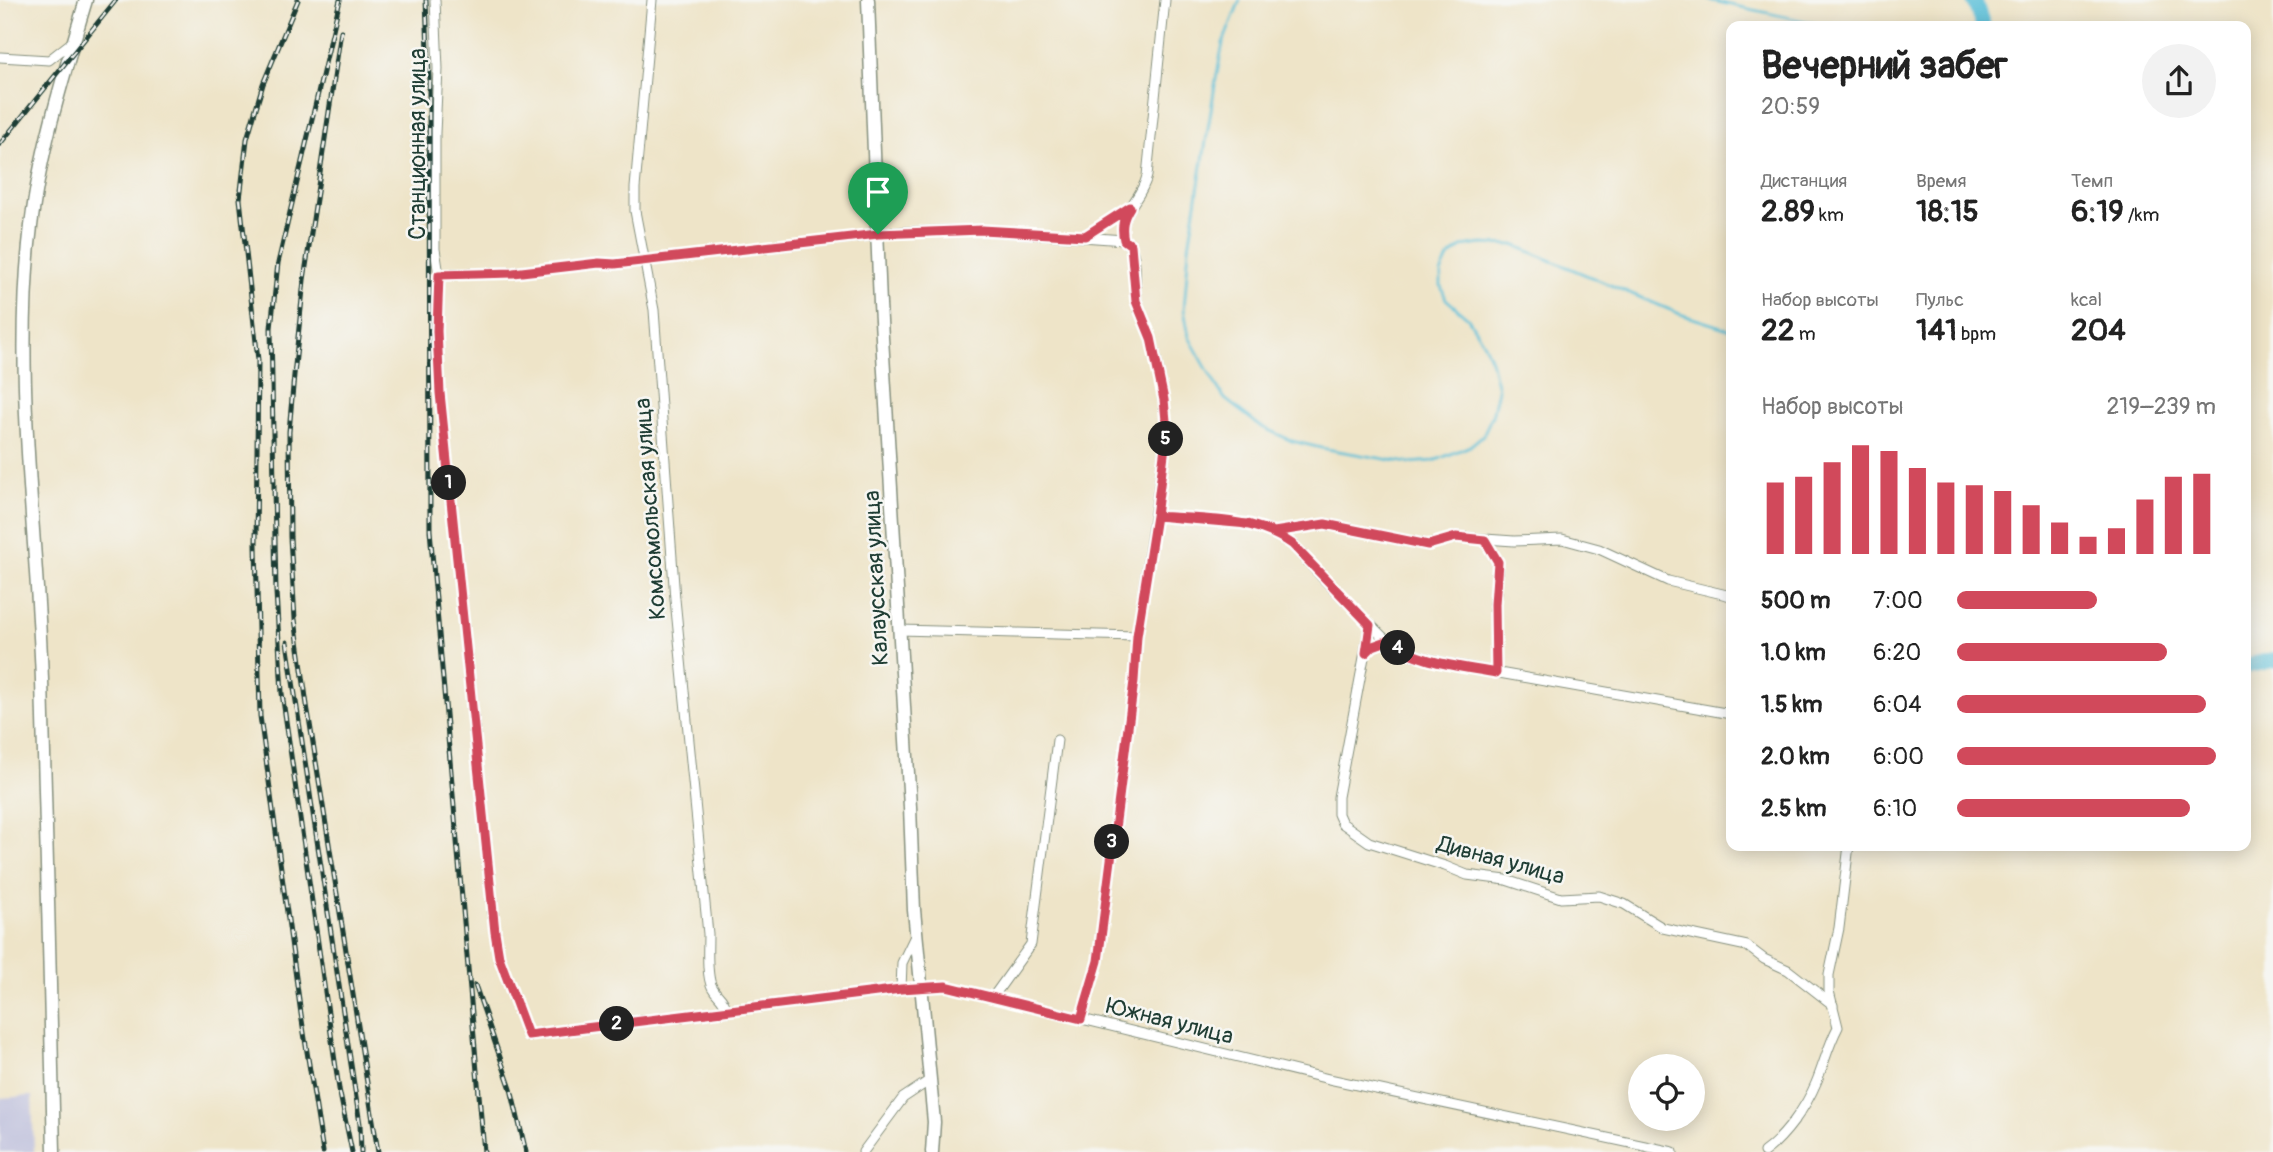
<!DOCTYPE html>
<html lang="ru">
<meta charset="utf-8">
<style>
body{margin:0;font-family:Pangolin,sans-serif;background:#f2f2f2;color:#222;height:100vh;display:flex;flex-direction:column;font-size:26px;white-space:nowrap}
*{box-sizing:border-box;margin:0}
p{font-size:23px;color:#767676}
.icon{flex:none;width:38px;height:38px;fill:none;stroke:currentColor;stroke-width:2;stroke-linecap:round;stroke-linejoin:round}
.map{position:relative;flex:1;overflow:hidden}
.sheet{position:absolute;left:1726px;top:21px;width:525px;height:830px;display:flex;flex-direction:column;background:#fff;border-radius:14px;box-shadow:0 4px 18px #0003}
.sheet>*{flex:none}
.fabs{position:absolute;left:1628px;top:1054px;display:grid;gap:14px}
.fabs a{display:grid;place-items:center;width:77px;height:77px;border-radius:50%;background:#fff;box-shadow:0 4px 18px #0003;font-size:35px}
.pin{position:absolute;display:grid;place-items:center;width:60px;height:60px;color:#fff;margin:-72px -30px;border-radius:50% 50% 50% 0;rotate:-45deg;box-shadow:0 0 7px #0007}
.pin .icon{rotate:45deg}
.km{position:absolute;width:35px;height:35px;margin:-18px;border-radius:50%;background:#222;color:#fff;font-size:19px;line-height:35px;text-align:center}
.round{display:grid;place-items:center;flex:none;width:74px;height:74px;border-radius:37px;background:#f2f2f2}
.head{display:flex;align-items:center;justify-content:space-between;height:119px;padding:0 35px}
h1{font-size:38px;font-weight:800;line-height:52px}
.metrics{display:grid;grid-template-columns:repeat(3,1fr);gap:10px;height:119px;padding:7px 35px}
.metrics div{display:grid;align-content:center}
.metrics b{font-size:30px;font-weight:800}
.metrics small{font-size:19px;font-weight:400}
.metrics p{font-size:19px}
.chart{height:196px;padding:14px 35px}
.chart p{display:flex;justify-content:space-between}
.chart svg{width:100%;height:126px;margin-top:7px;stroke:#d1495b;stroke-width:6}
ul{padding:0 35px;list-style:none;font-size:23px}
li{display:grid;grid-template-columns:112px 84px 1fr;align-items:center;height:52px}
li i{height:18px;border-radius:9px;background:#d1495b}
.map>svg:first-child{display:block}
.industrial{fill:#c1c2dd}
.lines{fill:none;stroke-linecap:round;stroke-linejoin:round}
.stream{stroke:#5abfd8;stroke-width:2.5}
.river{stroke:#5abfd8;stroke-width:16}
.street-casing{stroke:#86907e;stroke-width:11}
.secondary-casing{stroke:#86907e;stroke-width:15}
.street{stroke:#fff;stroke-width:9}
.secondary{stroke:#fff;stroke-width:12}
.rail-casing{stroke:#1f3d34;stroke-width:5}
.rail{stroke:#f6f6f2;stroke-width:2.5;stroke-dasharray:8;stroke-linecap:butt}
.route-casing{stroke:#fff;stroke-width:14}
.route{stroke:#d1495b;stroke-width:9}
.labels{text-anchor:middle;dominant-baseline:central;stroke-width:5;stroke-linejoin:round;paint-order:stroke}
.street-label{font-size:23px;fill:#1f3d34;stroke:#f6f6f2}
</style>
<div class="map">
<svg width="2273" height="1152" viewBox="0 0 2273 1152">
<rect width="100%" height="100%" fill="#f6f6f2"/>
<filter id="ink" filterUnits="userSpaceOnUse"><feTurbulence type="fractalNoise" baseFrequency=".0143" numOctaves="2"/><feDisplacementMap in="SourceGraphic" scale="14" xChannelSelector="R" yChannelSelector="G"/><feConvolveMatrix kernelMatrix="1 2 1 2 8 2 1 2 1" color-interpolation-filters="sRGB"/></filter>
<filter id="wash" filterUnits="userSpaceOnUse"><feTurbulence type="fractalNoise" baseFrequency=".00686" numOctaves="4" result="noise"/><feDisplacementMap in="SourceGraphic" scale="28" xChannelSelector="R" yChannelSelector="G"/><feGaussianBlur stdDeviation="1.57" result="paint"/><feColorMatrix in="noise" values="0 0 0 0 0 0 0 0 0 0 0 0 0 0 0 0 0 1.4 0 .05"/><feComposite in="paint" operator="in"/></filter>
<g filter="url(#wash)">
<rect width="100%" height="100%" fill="#eee4c8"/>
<path class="industrial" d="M32,1096L34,1152H0V1098Z"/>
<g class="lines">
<g class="stream">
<path d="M1240,0L1223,43L1216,79L1189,247L1184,309L1189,337L1216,385L1225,399L1260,426L1292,441L1321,448L1408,463L1434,461L1470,446L1483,435L1492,416L1498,389L1491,360L1484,344L1468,318L1446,299L1441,286V273L1448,258L1462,247L1482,244L1514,245L1680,314L1731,330"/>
<path d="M1708,0L1814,23L1820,26"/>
</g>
<g class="river">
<path d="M1974,0L1983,26"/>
<path d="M2245,666L2273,660"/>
</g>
</g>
</g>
<g filter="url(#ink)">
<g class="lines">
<defs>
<g id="street">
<path d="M435,0L438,69L435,133V249L439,275L437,331L440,393L495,932L499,957L528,1035L894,990L946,986L1329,1079L1673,1152"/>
<path d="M652,0L635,188V211L654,310L675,599L708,934C708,948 706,975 712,987C718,998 723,996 727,1011"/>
<path d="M0,57L49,60L72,42"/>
<path d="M1085,236L1128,208"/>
<path d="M439,275L513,273L599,263L615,264L901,232L982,230L1124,240"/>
<path d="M1156,516L1248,524L1278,534L1292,544L1322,577L1387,641L1414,655L1448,664L1731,714"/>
<path d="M1274,532L1325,524L1428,545L1456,537L1514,541L1562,539L1599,549L1668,581L1731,596"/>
<path d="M1485,540L1498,562L1495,605L1496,672"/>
<path d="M1370,625L1338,797V814L1342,823L1369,842L1445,866L1467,875L1506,880L1561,898L1599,896L1624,904L1663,928L1747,946L1764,959L1788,970L1833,1005"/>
<path d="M899,630L1137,636"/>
<path d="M901,989L902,963L916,934"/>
<path d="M993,997L1031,944L1057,740"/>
<path d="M1081,1019L1098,961L1134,681L1137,636L1167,431C1164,400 1160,369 1151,339C1147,325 1138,312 1136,297C1134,280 1140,251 1124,240C1117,211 1141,202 1147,176L1165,0"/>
<path d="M863,1152L903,1098L930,1080"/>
<path d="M1764,1152C1785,1137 1806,1107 1816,1083C1824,1064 1828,1046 1838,1027L1829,991V975L1839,928L1849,845"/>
</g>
<g id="secondary">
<path d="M868,0L880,304L910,807L914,910L934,1122L932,1152"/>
<path d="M54,1152C50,995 47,837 42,680C37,531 13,375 31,226C40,150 64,74 86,0"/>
</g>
</defs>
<use href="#street" class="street-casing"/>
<use href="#secondary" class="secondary-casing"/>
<use href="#street" class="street"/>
<use href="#secondary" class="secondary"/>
<defs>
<g id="rail">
<path d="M298,0L263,84L247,139L240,199L258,360L256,545L260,716L301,1014L323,1152"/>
<path d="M340,0L278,263L271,328L276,592L282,693L339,1089L352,1152"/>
<path d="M426,0L429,78L430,530L484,1152"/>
<path d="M341,31L304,280L294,375L289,432L290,537L295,619L307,705L378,1152"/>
<path d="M0,144L116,0"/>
<path d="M287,642L360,1124L361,1152"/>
<path d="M475,985L511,1089L526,1152"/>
</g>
</defs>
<use href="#rail" class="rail-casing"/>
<use href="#rail" class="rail"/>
</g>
</g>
<g class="lines" filter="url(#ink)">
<defs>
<path id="route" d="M878,234L615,264L599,263L513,273L439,275L437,331L440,393L495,932L499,957L528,1035L901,989L946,986L1081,1019L1098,961L1134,681L1137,636L1156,516C1203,520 1252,516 1292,544L1370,625L1366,653L1373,646L1387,641C1419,663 1459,666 1496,673L1495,604L1498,562L1485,540L1456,537L1428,545L1325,524L1274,532L1248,524L1156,516L1167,431L1164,400L1151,338L1136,301L1131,245L1124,240C1121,227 1123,218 1130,207L1085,236L982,230L878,234"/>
</defs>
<use href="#route" class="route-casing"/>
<use href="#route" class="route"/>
</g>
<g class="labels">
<g class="street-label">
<text transform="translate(417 144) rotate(-90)">Станционная улица</text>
<text transform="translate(650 509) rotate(-94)">Комсомольская улица</text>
<text transform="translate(876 578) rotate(-93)">Калаусская улица</text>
<text transform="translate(1501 860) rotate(15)">Дивная улица</text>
<text transform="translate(1170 1021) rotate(14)">Южная улица</text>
</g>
</g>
</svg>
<div class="fabs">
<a><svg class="icon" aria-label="locate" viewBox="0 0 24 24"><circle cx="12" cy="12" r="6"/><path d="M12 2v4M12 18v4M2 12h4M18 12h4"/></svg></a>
</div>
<div class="pin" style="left:878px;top:234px;background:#1e9e55"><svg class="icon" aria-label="arrive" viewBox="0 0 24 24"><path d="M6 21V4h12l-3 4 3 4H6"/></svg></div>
<b class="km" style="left:449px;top:483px">1</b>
<b class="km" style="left:617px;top:1024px">2</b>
<b class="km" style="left:1112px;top:842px">3</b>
<b class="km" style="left:1398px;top:648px">4</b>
<b class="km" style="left:1166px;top:439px">5</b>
<section class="sheet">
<div class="head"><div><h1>Вечерний забег</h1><p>20:59</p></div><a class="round"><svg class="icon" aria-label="share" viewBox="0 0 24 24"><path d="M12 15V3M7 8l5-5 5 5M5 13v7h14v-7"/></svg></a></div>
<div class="metrics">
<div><p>Дистанция</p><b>2.89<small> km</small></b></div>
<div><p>Время</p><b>18:15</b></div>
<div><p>Темп</p><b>6:19<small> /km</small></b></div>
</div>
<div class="metrics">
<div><p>Набор высоты</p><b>22<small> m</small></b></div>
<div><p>Пульс</p><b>141<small> bpm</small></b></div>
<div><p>kcal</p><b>204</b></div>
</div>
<div class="chart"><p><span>Набор высоты</span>219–239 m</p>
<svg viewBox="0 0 160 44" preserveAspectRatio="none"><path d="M5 44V19M15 44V17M25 44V12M35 44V6M45 44V8M55 44V14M65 44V19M75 44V20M85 44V22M95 44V27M105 44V33M115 44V38M125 44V35M135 44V25M145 44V17M155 44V16"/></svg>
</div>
<ul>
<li><b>500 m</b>7:00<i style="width:54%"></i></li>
<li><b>1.0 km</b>6:20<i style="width:81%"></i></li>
<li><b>1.5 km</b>6:04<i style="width:96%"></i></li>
<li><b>2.0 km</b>6:00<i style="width:100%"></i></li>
<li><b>2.5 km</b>6:10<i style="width:90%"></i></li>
</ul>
</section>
</div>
